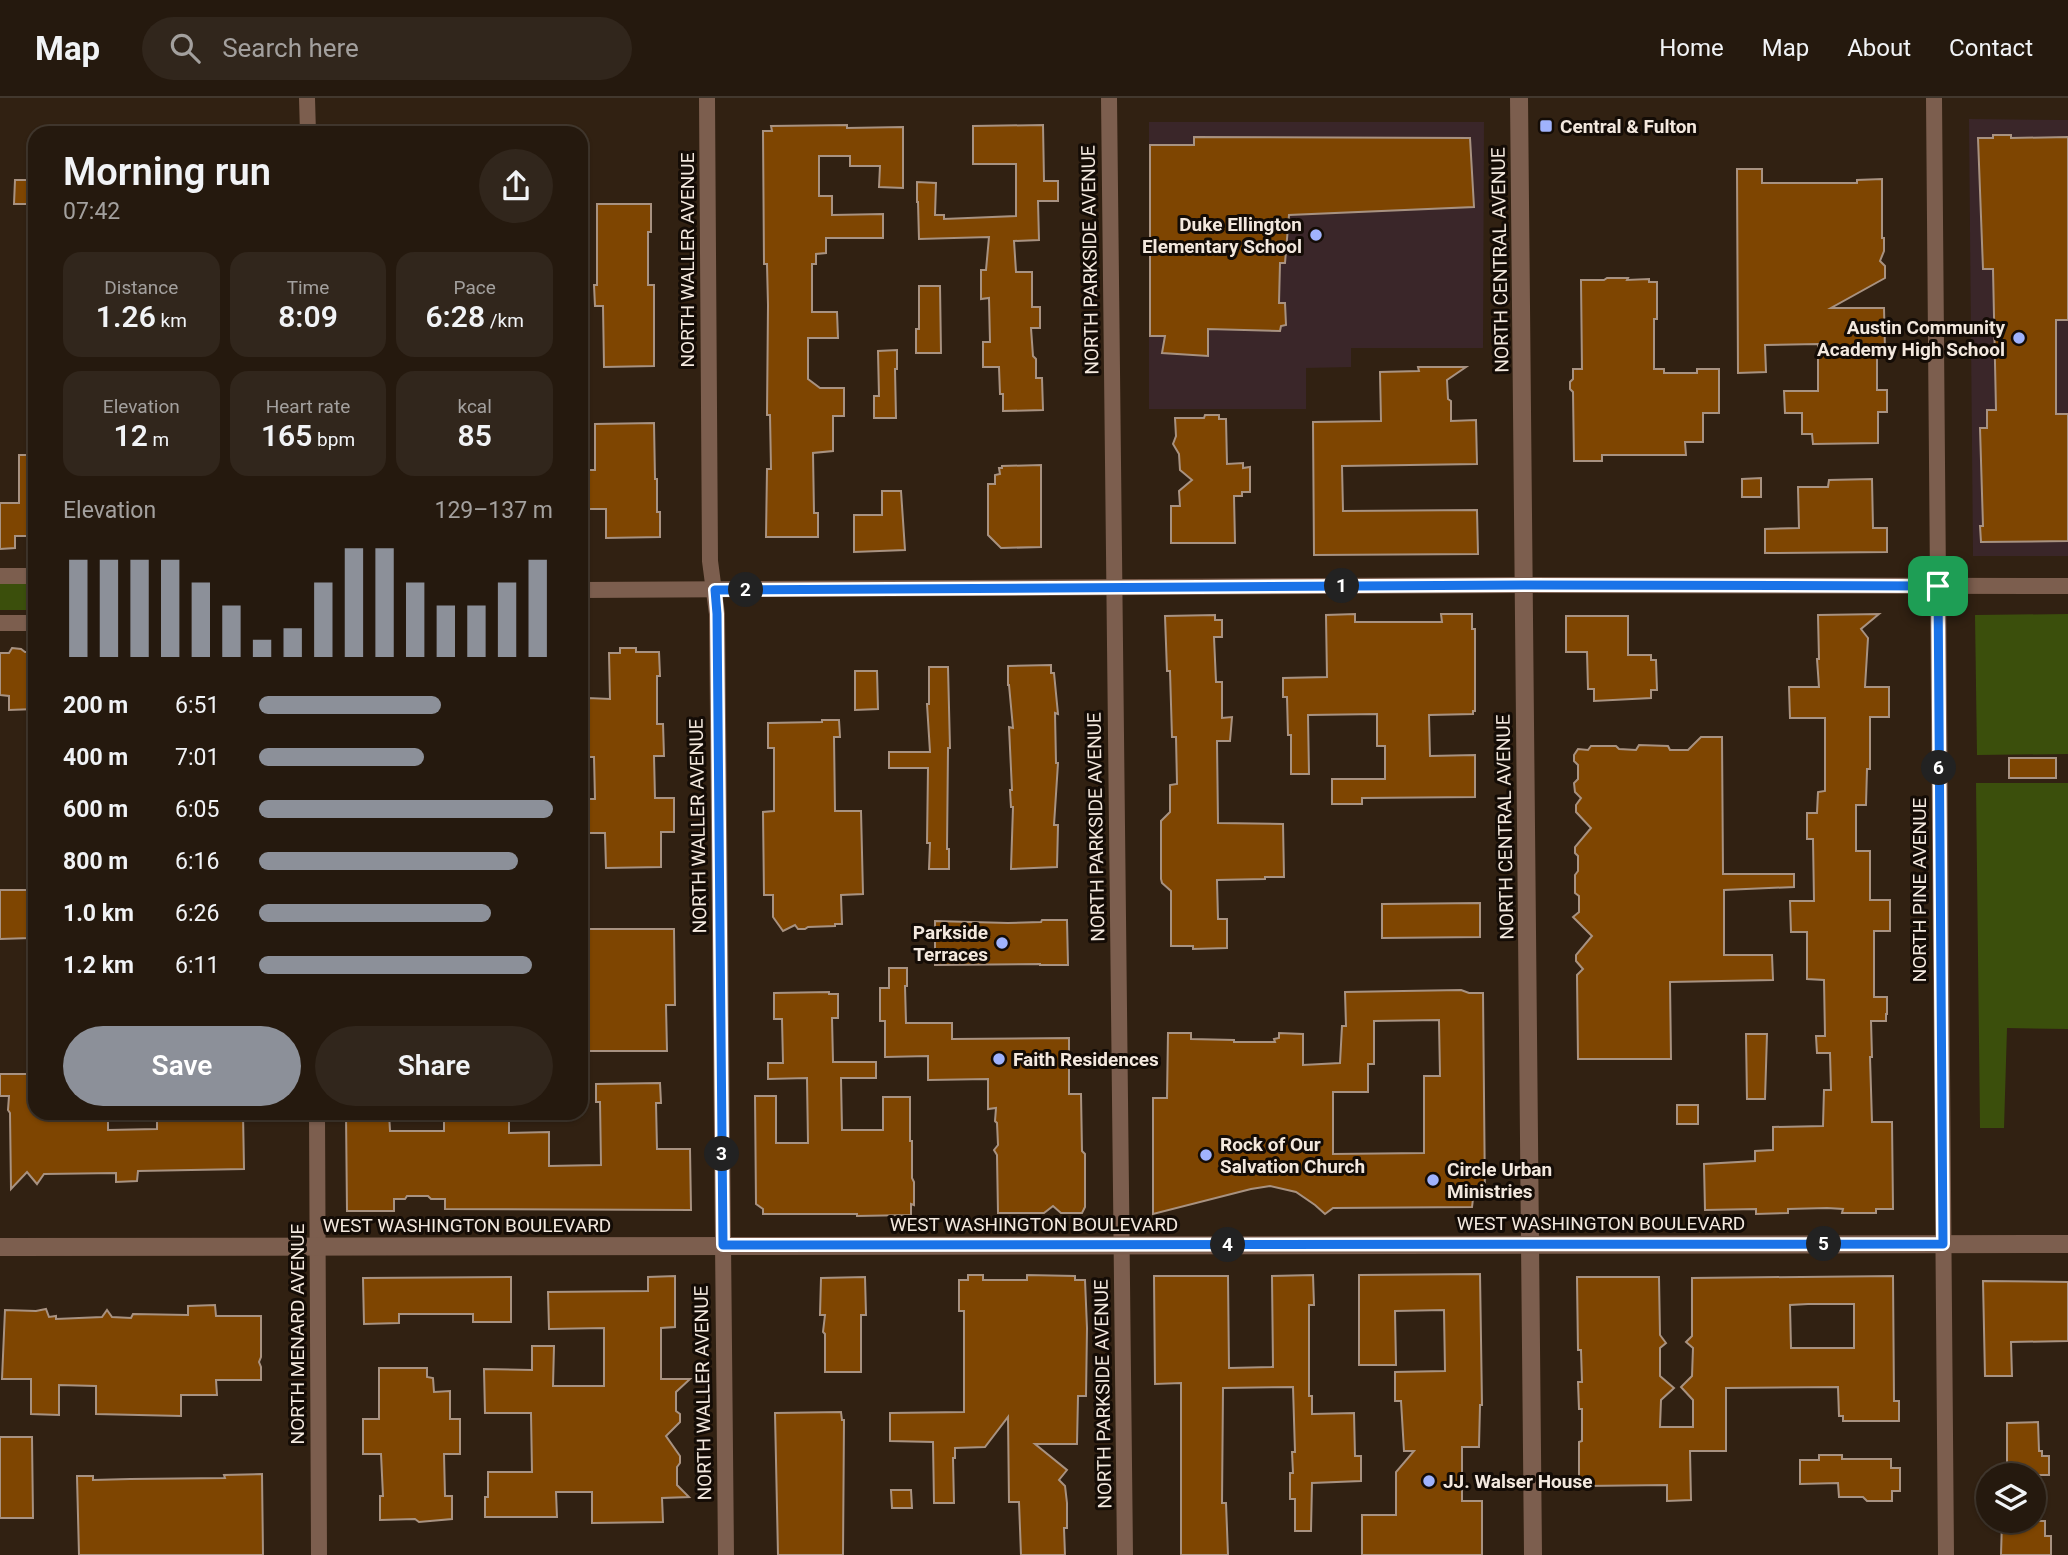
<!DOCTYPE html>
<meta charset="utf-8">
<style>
body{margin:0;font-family:Roboto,sans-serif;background:#31261c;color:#f1f3f6;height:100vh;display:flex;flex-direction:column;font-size:26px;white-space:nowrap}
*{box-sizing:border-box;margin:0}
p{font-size:23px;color:#a3a09e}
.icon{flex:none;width:38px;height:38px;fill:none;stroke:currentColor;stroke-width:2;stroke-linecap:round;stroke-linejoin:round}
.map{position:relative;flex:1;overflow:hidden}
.side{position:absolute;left:28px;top:28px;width:560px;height:994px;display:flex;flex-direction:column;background:#25190e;border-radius:21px;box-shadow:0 2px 5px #0004,0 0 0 2px #42382e}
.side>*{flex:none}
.fabs{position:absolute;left:1976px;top:1365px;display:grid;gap:14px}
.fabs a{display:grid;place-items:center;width:70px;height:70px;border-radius:50%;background:#25190e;box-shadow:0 2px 5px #0004,0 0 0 2px #42382e;font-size:35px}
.pin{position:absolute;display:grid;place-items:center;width:60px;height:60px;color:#fff;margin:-30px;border-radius:14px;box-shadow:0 4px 10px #0006}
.km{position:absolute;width:35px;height:35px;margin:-18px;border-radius:50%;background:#222;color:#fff;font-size:19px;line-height:35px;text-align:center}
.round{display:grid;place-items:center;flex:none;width:74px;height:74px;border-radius:37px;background:#31261c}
.headline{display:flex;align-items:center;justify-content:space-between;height:119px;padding:0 35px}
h1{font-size:38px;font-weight:600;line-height:52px}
.stats{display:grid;grid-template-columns:repeat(3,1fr);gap:10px;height:119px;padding:7px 35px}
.stats div{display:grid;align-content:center;border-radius:18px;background:#31261c;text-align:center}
.stats b{font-size:30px;font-weight:600}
.stats small{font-size:19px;font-weight:400}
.stats p{font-size:19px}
.chart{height:196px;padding:14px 35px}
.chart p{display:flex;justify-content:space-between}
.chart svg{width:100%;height:126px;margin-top:7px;stroke:#8c9099;stroke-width:6}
.primary-button{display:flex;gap:14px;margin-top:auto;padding:14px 35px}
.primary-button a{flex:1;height:80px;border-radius:42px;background:#8c9099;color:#fff;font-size:28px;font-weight:600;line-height:80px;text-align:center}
.primary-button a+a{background:#31261c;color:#f1f3f6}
ul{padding:0 35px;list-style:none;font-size:23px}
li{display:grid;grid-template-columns:112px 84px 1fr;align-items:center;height:52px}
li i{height:18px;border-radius:9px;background:#8c9099}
header{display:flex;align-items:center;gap:42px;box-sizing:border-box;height:98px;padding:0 35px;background:#25190e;border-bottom:2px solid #42382e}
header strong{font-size:33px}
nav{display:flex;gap:38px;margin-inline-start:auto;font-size:24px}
.search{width:490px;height:63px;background:#31261c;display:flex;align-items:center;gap:18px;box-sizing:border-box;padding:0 24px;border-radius:38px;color:#a3a09e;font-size:26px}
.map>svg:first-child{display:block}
.education{fill:#3a2629}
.green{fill:#3b4f0c}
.building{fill:#7e4501;stroke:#a89281;stroke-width:2;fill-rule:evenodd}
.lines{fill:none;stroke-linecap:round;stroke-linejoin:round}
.minor{stroke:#7c5e4e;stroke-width:16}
.tertiary{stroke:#7c5e4e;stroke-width:18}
.route-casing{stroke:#fff;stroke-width:14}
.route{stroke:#1a73e8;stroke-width:9}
.poi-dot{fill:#a0b3fd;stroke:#140c06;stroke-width:2.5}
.labels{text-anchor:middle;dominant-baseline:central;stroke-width:6;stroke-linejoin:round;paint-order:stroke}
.poi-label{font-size:19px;font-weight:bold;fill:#f3e8de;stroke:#140c06;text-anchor:start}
.street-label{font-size:19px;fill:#f3e8de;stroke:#140c06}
</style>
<header>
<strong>Map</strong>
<div class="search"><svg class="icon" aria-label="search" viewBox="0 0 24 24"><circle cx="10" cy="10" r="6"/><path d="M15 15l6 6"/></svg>Search here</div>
<nav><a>Home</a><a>Map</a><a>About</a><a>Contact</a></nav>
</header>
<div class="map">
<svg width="2068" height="1457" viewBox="0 0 2068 1457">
<rect width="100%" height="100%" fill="#312112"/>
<g class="education">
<path d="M1969,21L2068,22V458H1973Z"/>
<path d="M1149,24H1484L1483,250H1351V269L1306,270V311H1149Z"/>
</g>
<g class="green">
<rect x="0" y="485" width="35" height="27"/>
<path d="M2068,516V656L1977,657L1975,517Z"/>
<path d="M1976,685H2068V931L2007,930L2004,1030H1980Z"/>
</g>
<g class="building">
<path d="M847,27V30L903,29V90L879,89L880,68H850V58H819V98H832V117L883,116V140H826V155L816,156V166H812V214H837L838,240H808V281L820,290H844V318H833V353L813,355L814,415H818V439H766L767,371H771L770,317H767L768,207L767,166H764L763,33H772L771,28Z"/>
<path d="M1043,27L1044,83H1058V103H1038L1039,142L1014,143L1016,174H1032V209H1040V230H1031L1033,258L1036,261V280H1042L1043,312L1003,313V296H1000L999,269H983V244H990L989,200L981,201V172H986L989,139L919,141L918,104H917V84L936,85L935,117H944V121L1016,118V66H973V28Z"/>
<path d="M1993,37H2011V40L2068,39V222H2056V316H2068V443L1981,444L1980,428H1983L1980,330H1987V312H1996L1993,171H1983L1978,40H1993Z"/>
<path d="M1194,39L1470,40L1474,109L1289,117L1285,165H1280L1279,205H1285L1286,227L1281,228L1280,233L1208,231V258L1162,255L1165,238H1150V47H1194Z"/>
<path d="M1737,71H1762V85H1857V82L1882,81V140H1884V153L1880,163L1885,168V180L1831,210H1884L1885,252H1877V292H1887V314H1878V345L1813,346L1812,336H1802V315H1785L1784,293H1818V246L1765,247L1766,274L1738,275Z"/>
<path d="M15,82H35V106H14Z"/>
<path d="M597,106H651V134H648V187H654V268L604,269L603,208H595L594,187H597Z"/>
<path d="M1607,180H1628L1627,182L1649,181V184H1657V221H1654V271H1664V275H1697V271H1719V315H1703V344H1685L1686,357H1602V363H1574L1573,294L1570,291V284L1573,281V271H1582L1581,182H1604Z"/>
<path d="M919,188H940L941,255H916V231H919Z"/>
<path d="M897,252V271H895L896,320H874V298H879L878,253Z"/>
<path d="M1418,269H1466L1447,282L1448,301L1451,303V323L1476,322L1477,366L1342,368L1343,413L1477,412L1478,456L1314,457L1313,324L1381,323L1380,274L1419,273Z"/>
<path d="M1205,317H1219V321H1226L1227,366L1243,365V370L1250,369V394H1242V398H1234L1235,445H1171V408H1180L1179,393L1192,382L1180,372L1179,356L1173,346L1176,338L1175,320H1204Z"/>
<path d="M654,325L655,381H657V414H660V439L606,440V411H585V372H595V326Z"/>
<path d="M19,357H35V438H15V450L0,451V405H19Z"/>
<path d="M1041,367V449L1001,450L988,437V386H995V377L1000,376L999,370H1002V368Z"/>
<path d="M1761,380V399H1742V381Z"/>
<path d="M1872,381L1873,430H1887V454L1765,455V431L1799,430L1798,389H1828L1829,382Z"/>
<path d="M882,393H901L905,452L854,454V417H882Z"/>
<path d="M1355,516V524H1442L1441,516H1472V531H1475V613H1473V616L1429,617L1430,658L1475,657V699L1362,700V706H1332V681H1385V648H1377V616L1308,617L1309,676H1291V637H1288L1287,599H1283V580L1327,579L1326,517Z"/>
<path d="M1879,516L1861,531L1868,540L1865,589H1889V619H1870V671H1867L1866,707H1856V753H1870V802H1890V833H1874V899H1887V916H1886V923H1871L1872,959H1870L1872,1024H1892L1893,1111H1876V1115H1842L1843,1111L1827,1110L1788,1111V1115L1756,1116V1111L1705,1112L1704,1066L1755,1063V1053L1773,1052V1029L1823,1028L1824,992H1831L1830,955H1817L1816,938H1825L1824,882L1807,881V834H1791L1790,803H1814L1813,741H1807V715H1817L1818,694L1825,693V620H1790L1789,589H1819L1817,561H1819L1818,517Z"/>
<path d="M1215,517V522H1222V539H1214L1216,584H1222V620L1232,619L1230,643H1217L1218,725L1283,726L1284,779H1265V781L1217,782L1218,821H1227V850L1193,851V848H1171V793L1162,785L1161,781V723L1170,714V687L1177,686L1176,639H1172L1170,573H1167L1165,518Z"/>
<path d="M1566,518H1628V557H1651V562H1656L1657,592H1651V600L1594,603V591H1588L1587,554H1566Z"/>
<path d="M12,550L21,551L25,554H35V611L9,612V598L0,597V555H9Z"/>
<path d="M620,550H636V554H659L660,578H657V626H663L664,658H654L655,700H674V734H661V769L606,770L605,735H581V701H595L594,659H581V627H587L588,600L610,601L609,555H620Z"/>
<path d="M1051,567V575H1054L1058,616L1055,615L1056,665H1058L1054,727H1058L1057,769L1011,771L1013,709H1011L1010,692H1012L1009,629L1013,630L1009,587H1008V568Z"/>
<path d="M929,569H948L950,650H948L947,751H949V771H929L930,745H927L928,670H889V654H930L927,606H929Z"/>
<path d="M855,573H877L878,611L855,612Z"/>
<path d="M822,622H839L840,639H834L835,713H861L863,796L841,797L842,826H835V828L808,829L805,831H798L795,827L783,833L773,819V797H764L763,714L774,713V650H768V625L822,624Z"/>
<path d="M1701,639H1722L1723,776H1794V789L1724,792V857H1772L1773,882L1670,884L1671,961H1578L1577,877L1583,871L1576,863V857L1592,838L1573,819L1579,814V798L1575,795V777L1578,773V758L1575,755V749L1591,730L1576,714V707L1581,700L1575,694L1574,685L1578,681V667L1574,663V657L1578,651L1588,652L1591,648H1616L1619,651L1636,652L1639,647L1668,648L1670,652H1688Z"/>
<rect x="2009" y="660" width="47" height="20"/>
<path d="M0,792H29L30,840L0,841Z"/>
<path d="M1480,805V839L1382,840V806Z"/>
<path d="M1042,822H1067L1068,867H1040V866L935,867V823L1008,825L1041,824Z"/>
<path d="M581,831H674L675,907H666L667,953H581Z"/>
<path d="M889,870H907V888H905L906,925H952V941L1069,940V996H1081L1082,1053L1085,1056V1109L1082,1115H1061L1053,1108L1044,1115H998L997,1057L994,1052L998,1047L997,1025L995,1023L996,1010L988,1011V981L928,982V958L885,959V923H880V890H889Z"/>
<path d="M1461,892L1469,895H1483L1485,1101H1473L1472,1109L1333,1110L1325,1116L1315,1107L1296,1094L1270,1088L1251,1091L1153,1116V1000H1167L1168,935H1191V941L1234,942V944H1275L1274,941L1279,940V935L1303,936V967L1340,965L1342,928H1346L1345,894ZM1439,922L1440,978H1424V1055L1333,1056V994H1368V966H1374V923Z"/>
<path d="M829,894V896H838V920H832L833,964H876V980H841L842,1032H883V999H910V1043H912V1080L914,1084V1107L911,1106V1117L857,1118V1116H763V1111L756,1106L755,998H776V1045H808L807,980L768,981V965H783L782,921H774V895Z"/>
<path d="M1746,936H1767L1765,1001H1747Z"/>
<path d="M0,976H35V1015H108V1032L157,1031V1020H169V1015H187V1018H221V1015H243L244,1071L138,1073L137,1083L116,1084V1075L44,1076L37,1086L27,1074L11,1091L10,1015L8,1012L9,998H0Z"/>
<path d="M660,985L661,1005H656L657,1051H690L691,1112L445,1111V1101H431L428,1098H407L405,1101H394V1113H347L346,1015H389L390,1033H444V1015H509V1035L549,1034V1068L601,1067L600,1004H596V986Z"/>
<rect x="1677" y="1007" width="21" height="19"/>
<path d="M1480,1176L1482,1307H1480L1479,1349H1462V1403H1482V1457H1362V1417H1396V1374L1414,1353H1404L1401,1303H1395V1274L1445,1273L1444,1212L1395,1213L1396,1267H1359V1177Z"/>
<path d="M968,1177H983V1182H1027V1177L1075,1178V1182H1085L1087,1230L1086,1298H1078L1077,1346H1035L1067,1372L1059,1382L1065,1388L1067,1405V1430H1064L1065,1457H1021L1019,1404H1009L1008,1319L985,1349L955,1350V1360H953L954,1405H934L933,1344L890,1343V1315L964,1314V1213H959V1182H968Z"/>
<path d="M1313,1177L1314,1207H1309V1298H1312V1316L1354,1315L1355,1358H1361V1383L1312,1385L1311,1433H1295V1401H1290V1375H1293L1292,1354H1295L1293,1289L1223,1290L1222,1405H1226L1228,1457H1181V1285L1155,1286L1154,1178H1228L1229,1270L1273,1269L1272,1178Z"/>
<path d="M675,1178V1229L661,1230V1281H690L676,1294V1313L680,1316V1324L666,1338L680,1358V1365L677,1369V1387L689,1399L662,1400L663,1424L592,1425V1394H556L557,1419H485V1399H488V1374H532L531,1315H485L484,1271L532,1272V1248H554L553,1288H604V1230L549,1231L548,1194L648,1193V1179Z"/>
<path d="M1893,1178L1894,1303H1899V1323H1843V1318H1839L1838,1289L1726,1290V1353H1690L1691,1402L1667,1403V1387L1584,1388L1579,1382V1344L1582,1343V1311H1579L1578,1284H1582L1581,1252H1578L1577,1179H1659L1660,1237L1666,1245L1660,1250V1278L1674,1290L1661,1302L1660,1329H1693V1302L1681,1289L1692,1278L1693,1250L1686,1244L1692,1238V1180ZM1808,1206H1854V1250H1791L1790,1207Z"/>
<path d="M511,1179V1224H473V1216H399V1225L364,1226L363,1180Z"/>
<path d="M865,1179L866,1217H861V1274H825V1236L823,1234L825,1217H820L821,1180Z"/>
<path d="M1983,1183L2068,1184V1243L2011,1244L2012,1278H1985Z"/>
<path d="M215,1207L216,1218H261V1259L259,1264L261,1269V1282H216L217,1297H181V1318L96,1316V1288L59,1287V1317L31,1316V1281H2L5,1212L36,1213L46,1211L49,1219L56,1218V1221L102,1219L107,1212L112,1219L131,1220L133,1216L188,1217V1208Z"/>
<path d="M379,1270H427V1279L433,1280L434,1294L450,1293V1321H460V1356H444L445,1398H452V1421L419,1424L415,1421L380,1422V1398H383L381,1356H363V1321H379Z"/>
<path d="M841,1314L842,1322H844L843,1457H778L775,1315Z"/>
<path d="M2038,1324L2039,1353H2042V1358H2049V1377H2007V1325Z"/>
<path d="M0,1339H32L33,1420H0Z"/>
<path d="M1819,1357H1842V1361H1891V1370H1900V1393H1892V1403H1867L1863,1399H1839L1838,1385L1800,1386V1362H1819Z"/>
<path d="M262,1376L263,1457H79L77,1378H93V1382L130,1381L225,1380L224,1377Z"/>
<path d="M891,1392H911L912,1410H892Z"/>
<path d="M2002,1423H2045V1438H2051V1457H2001Z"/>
</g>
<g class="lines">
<g class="minor">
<path d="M307,0L308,35"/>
<path d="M707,0L710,463L717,516L726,1457"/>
<path d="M1109,0L1125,1457"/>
<path d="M1934,0L1946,1457"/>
<path d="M0,478H35"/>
<path d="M581,492L1524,487L2068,488"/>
<path d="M0,525H35"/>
<path d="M317,1015L319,1457"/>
</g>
<g class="tertiary">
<path d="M1519,0L1533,1457"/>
<path d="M0,1149L2068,1146"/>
</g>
</g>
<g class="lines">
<defs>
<path id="route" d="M1524,487L1938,488L1943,1146L723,1147L717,516L715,492Z"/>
</defs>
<use href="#route" class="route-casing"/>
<use href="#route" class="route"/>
</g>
<g class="poi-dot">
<rect x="1539" y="21" width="14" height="14" rx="3.5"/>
<circle cx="1316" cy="137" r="7"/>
<circle cx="2019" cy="240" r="7"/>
<circle cx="1002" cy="845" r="7"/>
<circle cx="999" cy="961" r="7"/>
<circle cx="1206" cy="1057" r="7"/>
<circle cx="1433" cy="1082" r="7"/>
<circle cx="1429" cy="1383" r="7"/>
</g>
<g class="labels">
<g class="poi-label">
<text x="1560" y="28">Central &amp; Fulton</text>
<text x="1302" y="126" text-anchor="end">Duke Ellington<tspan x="1302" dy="22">Elementary School</tspan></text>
<text x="2005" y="229" text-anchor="end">Austin Community<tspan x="2005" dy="22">Academy High School</tspan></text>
<text x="988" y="834" text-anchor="end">Parkside<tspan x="988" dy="22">Terraces</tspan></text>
<text x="1013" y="961">Faith Residences</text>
<text x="1220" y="1046">Rock of Our<tspan x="1220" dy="22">Salvation Church</tspan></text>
<text x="1447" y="1071">Circle Urban<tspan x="1447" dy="22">Ministries</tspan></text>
<text x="1443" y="1383">JJ. Walser House</text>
</g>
<g class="street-label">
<text transform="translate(687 162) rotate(-90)">NORTH WALLER AVENUE</text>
<text transform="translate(1090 162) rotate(-91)">NORTH PARKSIDE AVENUE</text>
<text transform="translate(1500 162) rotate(-91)">NORTH CENTRAL AVENUE</text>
<text transform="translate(698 728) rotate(-91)">NORTH WALLER AVENUE</text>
<text transform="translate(1096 729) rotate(-91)">NORTH PARKSIDE AVENUE</text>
<text transform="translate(1505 729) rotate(-91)">NORTH CENTRAL AVENUE</text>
<text transform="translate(1919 792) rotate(-90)">NORTH PINE AVENUE</text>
<text x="1601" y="1125">WEST WASHINGTON BOULEVARD</text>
<text x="1034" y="1126">WEST WASHINGTON BOULEVARD</text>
<text x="467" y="1127">WEST WASHINGTON BOULEVARD</text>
<text transform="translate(297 1236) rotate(-90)">NORTH MENARD AVENUE</text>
<text transform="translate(703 1295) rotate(-91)">NORTH WALLER AVENUE</text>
<text transform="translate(1103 1296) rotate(-91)">NORTH PARKSIDE AVENUE</text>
</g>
</g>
</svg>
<div class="fabs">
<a><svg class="icon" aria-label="layers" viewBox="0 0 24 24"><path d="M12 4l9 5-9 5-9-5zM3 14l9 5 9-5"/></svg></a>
</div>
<div class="pin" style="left:1938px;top:488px;background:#1e9e55"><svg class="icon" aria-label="arrive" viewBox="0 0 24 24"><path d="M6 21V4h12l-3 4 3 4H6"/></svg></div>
<b class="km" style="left:1342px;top:488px">1</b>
<b class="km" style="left:746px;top:492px">2</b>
<b class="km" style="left:722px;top:1056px">3</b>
<b class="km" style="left:1228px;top:1147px">4</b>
<b class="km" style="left:1824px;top:1146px">5</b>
<b class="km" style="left:1939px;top:670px">6</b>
<section class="side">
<div class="headline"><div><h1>Morning run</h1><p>07:42</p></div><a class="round"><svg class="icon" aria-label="share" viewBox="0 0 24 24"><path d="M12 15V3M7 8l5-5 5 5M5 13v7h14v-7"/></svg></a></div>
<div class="stats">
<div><p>Distance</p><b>1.26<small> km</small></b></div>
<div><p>Time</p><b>8:09</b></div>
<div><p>Pace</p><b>6:28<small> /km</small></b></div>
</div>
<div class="stats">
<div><p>Elevation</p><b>12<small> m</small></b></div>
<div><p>Heart rate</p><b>165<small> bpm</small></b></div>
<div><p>kcal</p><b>85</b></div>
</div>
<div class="chart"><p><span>Elevation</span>129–137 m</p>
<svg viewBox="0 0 160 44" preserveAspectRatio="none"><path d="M5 44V10M15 44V10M25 44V10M35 44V10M45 44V18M55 44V26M65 44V38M75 44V34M85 44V18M95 44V6M105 44V6M115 44V18M125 44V26M135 44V26M145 44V18M155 44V10"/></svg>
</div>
<ul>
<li><b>200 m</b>6:51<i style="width:62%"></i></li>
<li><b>400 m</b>7:01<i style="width:56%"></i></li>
<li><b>600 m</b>6:05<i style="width:100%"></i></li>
<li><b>800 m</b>6:16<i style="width:88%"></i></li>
<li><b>1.0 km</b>6:26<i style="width:79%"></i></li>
<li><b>1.2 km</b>6:11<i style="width:93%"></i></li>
</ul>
<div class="primary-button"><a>Save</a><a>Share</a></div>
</section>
</div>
